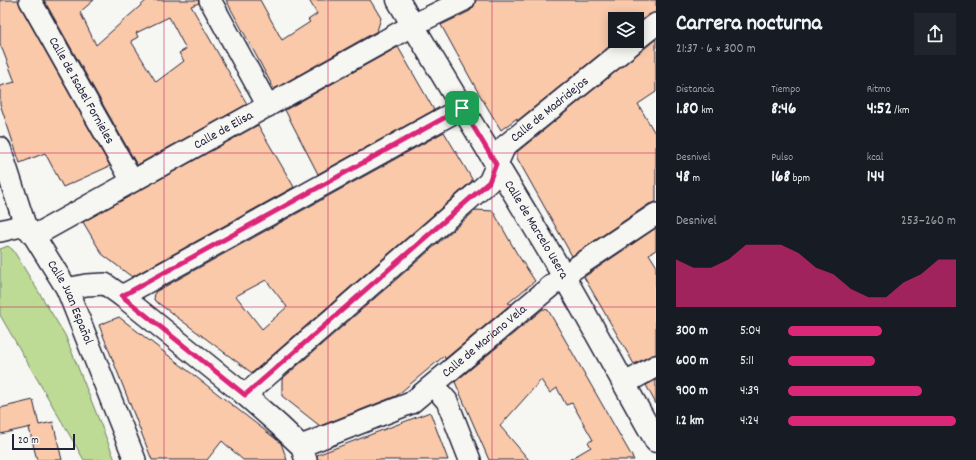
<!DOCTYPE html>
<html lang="es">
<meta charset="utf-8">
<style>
body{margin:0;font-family:Dekko,sans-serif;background:#20242c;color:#f1f3f6;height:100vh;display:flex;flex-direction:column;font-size:15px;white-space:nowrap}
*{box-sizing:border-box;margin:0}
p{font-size:13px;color:#9ea1a6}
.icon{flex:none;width:22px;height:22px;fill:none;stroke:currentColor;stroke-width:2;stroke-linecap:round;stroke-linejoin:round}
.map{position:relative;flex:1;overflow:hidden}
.side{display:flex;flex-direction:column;background:#171b24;width:320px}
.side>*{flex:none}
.controls{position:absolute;left:608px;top:12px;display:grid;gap:8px}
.controls a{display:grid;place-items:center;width:36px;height:36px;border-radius:0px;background:#171b24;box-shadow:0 2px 10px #0003;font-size:20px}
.scale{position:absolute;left:12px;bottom:10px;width:63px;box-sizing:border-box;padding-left:4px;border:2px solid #22223b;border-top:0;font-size:11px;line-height:14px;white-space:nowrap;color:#22223b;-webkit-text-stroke:3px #f6f6f2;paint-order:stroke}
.pin{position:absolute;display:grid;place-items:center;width:34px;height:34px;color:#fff;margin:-17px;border-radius:8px;box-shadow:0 2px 6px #0006}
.round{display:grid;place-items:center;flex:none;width:42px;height:42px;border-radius:0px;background:#20242c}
.headline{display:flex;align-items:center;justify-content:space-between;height:68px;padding:0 20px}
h1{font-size:22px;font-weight:700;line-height:30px}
.figures{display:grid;grid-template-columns:repeat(3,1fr);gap:6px;height:68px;padding:4px 20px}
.figures div{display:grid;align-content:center}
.figures b{font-size:17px;font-weight:700}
.figures small{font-size:11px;font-weight:400}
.figures p{font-size:11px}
.chart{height:112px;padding:8px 20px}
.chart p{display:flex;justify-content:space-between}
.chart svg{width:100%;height:72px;margin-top:4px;fill:#db2777;opacity:.7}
ul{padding:0 20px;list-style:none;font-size:13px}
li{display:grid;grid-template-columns:64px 48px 1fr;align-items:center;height:30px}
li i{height:10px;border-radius:5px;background:#db2777}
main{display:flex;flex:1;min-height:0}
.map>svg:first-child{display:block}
.green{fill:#bddb94;stroke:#707e68}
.building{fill:#fac9aa;stroke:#22223b;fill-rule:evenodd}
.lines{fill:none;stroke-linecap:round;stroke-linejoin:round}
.minor-casing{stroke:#22223b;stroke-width:24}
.secondary-casing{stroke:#22223b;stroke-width:25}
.minor{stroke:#f6f6f2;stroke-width:21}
.secondary{stroke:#f6f6f2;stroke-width:22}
.route-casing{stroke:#fff;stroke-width:8}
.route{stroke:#db2777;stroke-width:5}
.grid{fill:none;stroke:#c2185b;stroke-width:1;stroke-opacity:0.55}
.labels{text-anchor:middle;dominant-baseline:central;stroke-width:3;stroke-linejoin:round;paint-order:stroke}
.street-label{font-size:13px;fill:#22223b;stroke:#f6f6f2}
</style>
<main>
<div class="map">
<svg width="656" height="460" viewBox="0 0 656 460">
<rect width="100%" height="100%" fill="#f6f6f2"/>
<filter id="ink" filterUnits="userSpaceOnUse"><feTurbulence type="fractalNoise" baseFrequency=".025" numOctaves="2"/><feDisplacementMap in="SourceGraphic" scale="8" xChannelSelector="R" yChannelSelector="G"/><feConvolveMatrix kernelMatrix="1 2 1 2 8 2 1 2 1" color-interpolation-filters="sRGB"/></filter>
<g filter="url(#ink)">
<path class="green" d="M8,246L13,250L65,335L115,460H84L0,315V249Z"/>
<g class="building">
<path d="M0,0H18L20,6L110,166L63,187L45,153L20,163L0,104V86L15,82L3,51L0,45Z"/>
<path d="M44,0H94L80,12L96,45L147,0H198L199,3L191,6L247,104L137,165ZM169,17L186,49L179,53L184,61L156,82L131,41L138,37L136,33Z"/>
<path d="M226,0H260L282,40L310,22L308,20L317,14L309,0H370L381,18L377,31L274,89L257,57Z"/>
<path d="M476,0H656V12L649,15L637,24V19H615V41H616L517,121V118L501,130L478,92L441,25L470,11L474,6Z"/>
<path d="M656,39V92L638,104L656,135V202L649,204L572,256L517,158V152Z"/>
<path d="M398,47L434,110L318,174L285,110Z"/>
<path d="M258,125L294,187L132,277L102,254L83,222Z"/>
<path d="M444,132L472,179V181L252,373L154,300L155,292ZM266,280L287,307L262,329L236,296Z"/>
<path d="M476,210L493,211L516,252L535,281L508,303L511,304L445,359L444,356L396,396L320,426L282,396V379Z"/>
<path d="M656,228V250L649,254L656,265V354L650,356L634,364L584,277Z"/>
<path d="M543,309L548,310L634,460H569L591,447L588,442L593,440L572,403L566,405L557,388L550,393L541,380L500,426L529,460H489L455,382Z"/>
<path d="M119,317L281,443L287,460H243L222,441L207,460H152L99,325Z"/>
<path d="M656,380V404L646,385Z"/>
<path d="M33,400L39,425L53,422L62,460H37L29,428L31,427L0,434V408Z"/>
<path d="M430,412L448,460H318L317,455Z"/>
</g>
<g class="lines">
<defs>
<g id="minor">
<path id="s1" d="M30,0L132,181"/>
<path d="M210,0L268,106"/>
<path d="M637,39L656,24"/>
<path id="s2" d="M0,148L25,225L34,236L67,289L135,460"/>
<path d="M0,231L25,225"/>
<path id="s3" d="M34,236L413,25L464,0"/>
<path d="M67,289L86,285L105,284L122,296L245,395L279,425L301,446L306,460"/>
<path d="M122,296L462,108"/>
<path d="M624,384L656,366"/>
<path d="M433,386L440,393L447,401L470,460"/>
<path id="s4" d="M245,395L489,182L505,146L635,41"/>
<path id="s5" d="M301,446L411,403L563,276L656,214"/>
</g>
<g id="secondary">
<path id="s6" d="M398,0C452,93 509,183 563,275C595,330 625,386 656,441"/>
</g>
</defs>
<use href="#minor" class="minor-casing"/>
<use href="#secondary" class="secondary-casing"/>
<use href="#minor" class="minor"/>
<use href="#secondary" class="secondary"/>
</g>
</g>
<g class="lines" filter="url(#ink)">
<defs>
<path id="route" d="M462,108L496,164L489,182L245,395L122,296Z"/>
</defs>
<use href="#route" class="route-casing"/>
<use href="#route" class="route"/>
</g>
<path class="grid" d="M164,0V460M328,0V460M492,0V460M0,153H656M0,307H656"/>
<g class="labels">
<g class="street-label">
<text stroke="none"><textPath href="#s1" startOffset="104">Calle de Isabel Fornieles</textPath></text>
<text stroke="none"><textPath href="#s4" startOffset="421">Calle de Madridejos</textPath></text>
<text stroke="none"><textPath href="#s3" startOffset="217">Calle de Elisa</textPath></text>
<text stroke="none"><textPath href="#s6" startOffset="268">Calle de Marcelo Usera</textPath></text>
<text stroke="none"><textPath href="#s2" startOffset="171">Calle Juan Español</textPath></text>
<text stroke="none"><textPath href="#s5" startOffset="214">Calle de Mariano Vela</textPath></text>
</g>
</g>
</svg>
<div class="controls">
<a><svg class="icon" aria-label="layers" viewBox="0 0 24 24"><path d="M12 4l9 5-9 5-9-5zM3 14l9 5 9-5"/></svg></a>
</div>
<div class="scale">20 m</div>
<div class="pin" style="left:462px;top:108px;background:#1e9e55"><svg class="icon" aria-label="arrive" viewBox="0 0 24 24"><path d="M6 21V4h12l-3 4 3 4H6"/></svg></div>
</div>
<section class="side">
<div class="headline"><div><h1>Carrera nocturna</h1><p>21:37 · 6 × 300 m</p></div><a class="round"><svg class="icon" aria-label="share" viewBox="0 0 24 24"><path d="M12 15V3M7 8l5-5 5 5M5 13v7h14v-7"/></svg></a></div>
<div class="figures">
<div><p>Distancia</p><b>1.80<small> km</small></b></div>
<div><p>Tiempo</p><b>8:46</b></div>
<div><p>Ritmo</p><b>4:52<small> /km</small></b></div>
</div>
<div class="figures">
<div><p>Desnivel</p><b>48<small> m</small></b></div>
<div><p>Pulso</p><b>168<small> bpm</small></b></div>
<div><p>kcal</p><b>144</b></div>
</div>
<div class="chart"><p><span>Desnivel</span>253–260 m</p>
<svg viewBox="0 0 160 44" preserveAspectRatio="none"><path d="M0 44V15L10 20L20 20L30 15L40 6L50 6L60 6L70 11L80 20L90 24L100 33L110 38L120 38L130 29L140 24L150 15L160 15V44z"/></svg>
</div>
<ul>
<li><b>300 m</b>5:04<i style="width:56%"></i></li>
<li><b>600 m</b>5:11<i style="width:52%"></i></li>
<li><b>900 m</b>4:39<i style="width:80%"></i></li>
<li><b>1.2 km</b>4:24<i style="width:100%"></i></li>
</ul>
</section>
</main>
